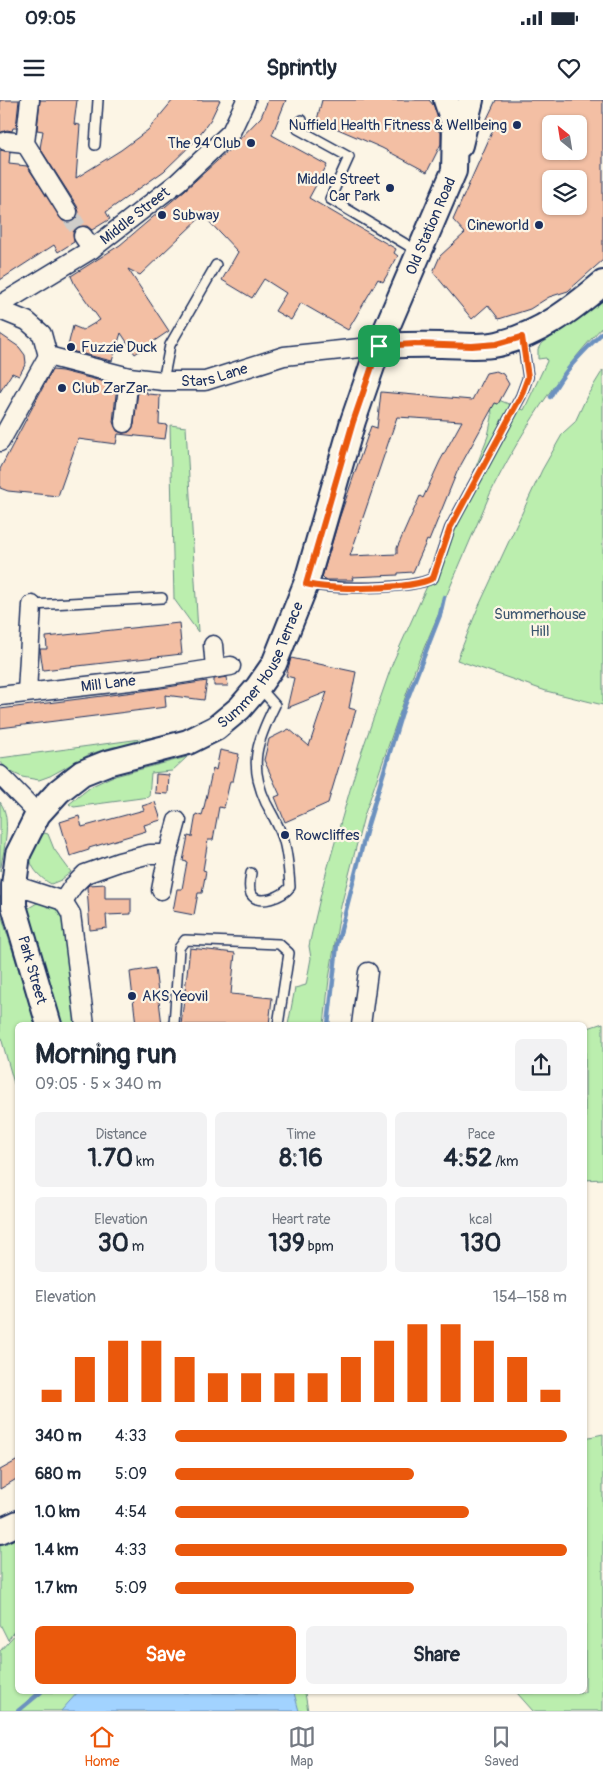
<!DOCTYPE html>
<meta charset="utf-8">
<style>
body{margin:0;font-family:Pangolin,sans-serif;background:#f2f2f3;color:#1f2937;height:100vh;display:flex;flex-direction:column;font-size:19px;white-space:nowrap}
*{box-sizing:border-box;margin:0}
p{font-size:16px;color:#747a83}
.icon{flex:none;width:28px;height:28px;fill:none;stroke:currentColor;stroke-width:2;stroke-linecap:round;stroke-linejoin:round}
.map{position:relative;flex:1;overflow:hidden}
.drawer{position:absolute;left:15px;top:922px;width:572px;height:672px;display:flex;flex-direction:column;background:#fff;border-radius:8px;box-shadow:0 1px 4px #0004}
.drawer>*{flex:none}
.needle{width:32px;rotate:330deg}
.fabs{position:absolute;left:542px;top:15px;display:grid;gap:10px}
.fabs a{display:grid;place-items:center;width:45px;height:45px;border-radius:8px;background:#fff;box-shadow:0 1px 4px #0004;font-size:25px}
.pin{position:absolute;display:grid;place-items:center;width:42px;height:42px;color:#fff;margin:-21px;border-radius:10px;box-shadow:0 2px 8px #0006}
.round{display:grid;place-items:center;flex:none;width:52px;height:52px;border-radius:8px;background:#f2f2f3}
.headline{display:flex;align-items:center;justify-content:space-between;height:85px;padding:0 20px}
h1{font-size:28px;font-weight:700;line-height:38px}
.metrics{display:grid;grid-template-columns:repeat(3,1fr);gap:8px;height:85px;padding:5px 20px}
.metrics div{display:grid;align-content:center;border-radius:8px;background:#f2f2f3;text-align:center}
.metrics b{font-size:25px;font-weight:700}
.metrics small{font-size:14px;font-weight:400}
.metrics p{font-size:14px}
.chart{height:140px;padding:10px 20px}
.chart p{display:flex;justify-content:space-between}
.chart svg{width:100%;height:90px;margin-top:5px;stroke:#ea580c;stroke-width:6}
.cta{display:flex;gap:10px;margin-top:auto;padding:10px 20px}
.cta a{flex:1;height:58px;border-radius:8px;background:#ea580c;color:#fff;font-size:20px;font-weight:700;line-height:58px;text-align:center}
.cta a+a{background:#f2f2f3;color:#1f2937}
ul{padding:0 20px;list-style:none;font-size:16px}
li{display:grid;grid-template-columns:80px 60px 1fr;align-items:center;height:38px}
li i{height:12px;border-radius:6px;background:#ea580c}
.status{display:flex;justify-content:space-between;align-items:center;height:35px;padding:0 25px;background:#fff;direction:ltr}
.status svg{height:14px;fill:currentColor}
header{display:flex;justify-content:space-between;align-items:center;height:65px;padding:0 20px;background:#fff;font-size:22px;font-weight:700}
.tabs{display:flex;justify-content:space-around;align-items:center;height:70px;border-top:1px solid #e0e1e3;background:#fff;font-size:14px;color:#747a83}
.tabs a{display:grid;justify-items:center;gap:2px}
.tabs .selected{color:#ea580c}
.map>svg:first-child{display:block}
.green{fill:#bbeeae;stroke:#6b8e86}
.water{fill:#a2d3ff;stroke:#6c91bf}
.lines{fill:none;stroke-linecap:round;stroke-linejoin:round}
.stream{stroke:#6c91bf;stroke-width:4.5}
.building{fill:#f3bfa4;stroke:#1b2f5e;fill-rule:evenodd}
.street-tunnel{stroke:#cfcdca;stroke-width:18;stroke-dasharray:18 9;stroke-linecap:butt}
.lane-casing{stroke:#1b2f5e;stroke-width:12}
.street-casing{stroke:#1b2f5e;stroke-width:21}
.secondary-casing{stroke:#1b2f5e;stroke-width:28}
.lane{stroke:#fcf5e5;stroke-width:9}
.street{stroke:#fcf5e5;stroke-width:18}
.secondary{stroke:#fcf5e5;stroke-width:24}
.route-casing{stroke:#fff;stroke-width:10}
.route{stroke:#ea580c;stroke-width:6}
.poi-dot{fill:#1b2f5e;stroke:#fcf5e5;stroke-width:2}
.labels{text-anchor:middle;dominant-baseline:central;stroke-width:4.5;stroke-linejoin:round;paint-order:stroke}
.poi-label{font-size:15px;fill:#1b2f5e;stroke:#fcf5e5;text-anchor:start}
.street-label{font-size:15px;fill:#1b2f5e;stroke:#fcf5e5}
.park-label{font-size:15px;fill:#3b556e;stroke:#fcf5e5}
</style>
<div class="status"><b>09:05</b><svg viewBox="0 0 49 12"><path d="M0 12V9h3v3zM5 12V6h3v6zM10 12V3h3v9zM15 12V0h3v12zM26 1h20v11H26zM47 4h2v5h-2z"/></svg></div>
<header><svg class="icon" aria-label="menu" viewBox="0 0 24 24"><path d="M4 6h16M4 12h16M4 18h16"/></svg>Sprintly<svg class="icon" aria-label="heart" viewBox="0 0 24 24"><path d="M12 20l-8-8c-3-5 5-10 8-4 3-6 11-1 8 4z"/></svg></header>
<div class="map">
<svg width="603" height="1611" viewBox="0 0 603 1611">
<rect width="100%" height="100%" fill="#fcf5e5"/>
<filter id="ink" filterUnits="userSpaceOnUse"><feTurbulence type="fractalNoise" baseFrequency=".02" numOctaves="2"/><feDisplacementMap in="SourceGraphic" scale="10" xChannelSelector="R" yChannelSelector="G"/><feConvolveMatrix kernelMatrix="1 2 1 2 8 2 1 2 1" color-interpolation-filters="sRGB"/></filter>
<g filter="url(#ink)">
<g class="green">
<path d="M603,192V226C557,275 520,334 490,394L415,569L364,716L341,806L329,879L324,925H288L295,888L306,885L311,858L309,846L312,832L325,777L358,662L393,562L445,446L488,336L492,317L491,297L524,310L547,261L546,258L538,259V249L541,244L557,233Z"/>
<path d="M603,270V605L546,591L457,560L477,510L542,370L563,333L575,322L587,296Z"/>
<path d="M170,325L186,327L198,532L174,499Z"/>
<path d="M163,636V639L136,645L113,647L90,654L50,676L39,680L22,677L7,670L0,661V658Z"/>
<path d="M187,657L172,671L151,673L149,697L74,707L69,704L92,686L111,677Z"/>
<path d="M0,702C13,719 3,752 0,772Z"/>
<path d="M44,733L48,734L54,749L71,772L61,780L51,784C42,779 28,767 31,755C32,748 40,739 44,733Z"/>
<path d="M0,796L2,817L36,925H18L17,994L0,934Z"/>
<path d="M37,803C55,803 57,808 65,823L78,925H58L25,817L27,809Z"/>
<path d="M603,923V1079L585,1080V929Z"/>
<path d="M603,1334V1611H533L517,1593L585,1592V1338Z"/>
<path d="M17,1431V1527L8,1540L0,1524V1439Z"/>
<path d="M17,1532L18,1592L305,1593L308,1611H0V1551Z"/>
</g>
<path class="water" d="M78,1592L294,1593L299,1611H61Z"/>
<g class="lines">
<g class="stream">
<path d="M550,297C563,271 583,252 603,232"/>
<path d="M328,925L337,845L368,724L401,615L440,515L444,497"/>
<path d="M18,1611L41,1592"/>
</g>
</g>
<g class="building">
<path d="M0,0H19L16,28H13L12,31L7,30L0,33Z"/>
<path d="M40,0H77L74,24L80,25L76,78L121,50L148,30L173,0H220L211,19L194,42L164,71L106,112L110,119L92,130L87,126L77,127L73,132L74,142L58,152L54,145L0,180V50L10,52L9,64L27,66L63,121L68,123L73,121L77,117L79,112L77,106L40,48L43,31L37,30Z"/>
<path d="M268,0H286L272,35L327,65L309,98L396,149L394,153L398,156L383,182L378,179L348,230L301,203L291,220L275,211L286,193L264,179L252,198L222,180L238,152L203,115L140,175L128,169L169,231L135,254L121,233L112,261L67,250L73,226L83,230L100,220L75,185L71,176L120,145L185,90L228,51L261,17Z"/>
<path d="M322,0H429L434,6L439,21L435,29L441,32V44L427,72L382,48L317,20Z"/>
<path d="M496,0H603V160L568,191L549,197L530,209L499,219L488,205L472,219L433,172L440,156L465,133L453,120L493,30L483,27ZM551,24H585L579,38V51H573L570,60L551,53ZM551,79H579V106H551Z"/>
<path d="M0,234L19,247L25,255L26,263L19,276L12,273L0,292Z"/>
<path d="M52,270L62,271L117,285L113,322L117,331L122,333L129,332L134,325L138,291L147,292V294L160,295L159,324L167,325L165,339L118,334L116,344L78,339L58,396L8,391L0,388V369Z"/>
<path d="M496,271L503,274L509,284L498,304L495,303L457,372L429,441L427,440L413,472L398,473V475L352,477L353,480H325L322,477L339,419L363,349L371,326L377,328L381,292L472,300L486,273ZM397,317L462,321L440,361L423,398L420,396L397,448V454L350,456Z"/>
<path d="M179,523L182,554L43,570L40,549H47L46,537Z"/>
<path d="M291,558L356,572L349,608L356,610L328,703L285,722L275,697L280,695L264,660L269,639L289,629L309,646L327,592L287,608L294,578L286,576Z"/>
<path d="M227,577L228,586H214V579Z"/>
<path d="M207,581L204,600L165,595L166,607L0,628V609L142,591Z"/>
<path d="M220,650L239,654L233,681H230L224,708L219,707L213,740H208L203,770L206,771L202,793H198L194,815L173,811L177,789H182L187,762L183,761L188,736L192,737L196,714L202,716L213,668L216,670Z"/>
<path d="M156,674L169,675L168,694L155,693Z"/>
<path d="M155,702L161,720L144,725L146,731L89,748V750L70,756L60,722L79,716L82,727L144,710L142,706Z"/>
<path d="M105,784V798H131V814L106,815L107,828L90,830L87,787L89,785Z"/>
<path d="M190,848L235,853L231,894L272,898L269,925H181Z"/>
<path d="M155,868L162,925H136L130,872Z"/>
<path d="M18,1360V1378L0,1389V1370Z"/>
</g>
<g class="lines">
<path class="street-tunnel" d="M68,112L83,136"/>
<defs>
<g id="lane">
<path d="M302,20L298,29L349,57L330,99L419,152"/>
<path d="M95,45L98,0"/>
<path d="M163,281L170,245L216,165"/>
<path d="M306,484C333,489 410,490 433,478L450,428L521,296L528,277L522,237"/>
<path d="M32,505L162,498"/>
<path d="M251,773C250,780 248,788 251,794C259,807 283,796 290,787C289,771 288,754 283,738C279,726 272,714 266,703C248,664 257,641 275,605L259,587"/>
<path d="M174,925L179,848L185,840L279,844L289,853L278,925"/>
</g>
<g id="street">
<path d="M30,0L25,43L68,112"/>
<path d="M6,41L25,43"/>
<path d="M83,136L92,149"/>
<path id="s1" d="M0,205L92,149L178,82L231,32L246,0"/>
<path d="M0,210L27,221L42,234L48,256"/>
<path id="s2" d="M48,256L129,277L163,281H205L284,256L379,246"/>
<path d="M124,323L129,277"/>
<path d="M0,342L48,256"/>
<path d="M213,545L215,568"/>
<path d="M27,592L32,505"/>
<path id="s3" d="M0,596L155,578L231,566"/>
<path d="M0,675L38,714"/>
<path d="M14,785L63,801L71,814L85,925"/>
<path d="M161,790L168,754"/>
<path d="M63,801L73,786L85,774L119,762L150,754H168L177,721"/>
<path d="M361,925L368,872"/>
</g>
<g id="secondary">
<path d="M460,45L471,0"/>
<path d="M379,246C400,245 420,244 441,245C459,245 480,248 498,244C540,234 571,210 603,183"/>
<path id="s4" d="M49,925L14,806V785L18,754L38,714L59,691L82,673L107,663L188,642L216,628L240,608L258,587L274,564L306,484L353,321L379,246L454,71L455,27L446,0"/>
<path d="M0,1431L18,1423"/>
</g>
</defs>
<use href="#lane" class="lane-casing"/>
<use href="#street" class="street-casing"/>
<use href="#secondary" class="secondary-casing"/>
<use href="#lane" class="lane"/>
<use href="#street" class="street"/>
<use href="#secondary" class="secondary"/>
</g>
</g>
<g class="lines" filter="url(#ink)">
<defs>
<path id="route" d="M522,237L528,277L521,296L450,428L433,478C411,490 332,490 306,484L353,322L379,246L415,244L472,246L497,244Z"/>
</defs>
<use href="#route" class="route-casing"/>
<use href="#route" class="route"/>
</g>
<g class="poi-dot">
<circle cx="517" cy="25" r="5"/>
<circle cx="251" cy="43" r="5"/>
<circle cx="390" cy="88" r="5"/>
<circle cx="162" cy="115" r="5"/>
<circle cx="539" cy="125" r="5"/>
<circle cx="71" cy="247" r="5"/>
<circle cx="62" cy="288" r="5"/>
<circle cx="285" cy="735" r="5"/>
<circle cx="132" cy="896" r="5"/>
</g>
<g class="labels">
<g class="poi-label">
<text x="507" y="25" text-anchor="end">Nuffield Health Fitness &amp; Wellbeing</text>
<text x="241" y="43" text-anchor="end">The 94 Club</text>
<text x="380" y="79" text-anchor="end">Middle Street<tspan x="380" dy="17">Car Park</tspan></text>
<text x="172" y="115">Subway</text>
<text x="529" y="125" text-anchor="end">Cineworld</text>
<text x="81" y="247">Fuzzie Duck</text>
<text x="72" y="288">Club ZarZar</text>
<text x="295" y="735">Rowcliffes</text>
<text x="142" y="896">AKS Yeovil</text>
</g>
<g class="street-label">
<text stroke="none"><textPath href="#s1" startOffset="162">Middle Street</textPath></text>
<text stroke="none"><textPath href="#s4" startOffset="976">Old Station Road</textPath></text>
<text stroke="none"><textPath href="#s2" startOffset="170">Stars Lane</textPath></text>
<text stroke="none"><textPath href="#s4" startOffset="502">Summer House Terrace</textPath></text>
<text stroke="none"><textPath href="#s3" startOffset="109">Mill Lane</textPath></text>
<text transform="translate(32 870) rotate(74)">Park Street</text>
</g>
<g class="park-label">
<text x="540" y="514">Summerhouse<tspan x="540" dy="17">Hill</tspan></text>
</g>
</g>
</svg>
<div class="fabs">
<a><svg class="needle" viewBox="-14 -14 28 28"><path d="M0-13l5 13h-10z" fill="#e53935"/><path d="M0 13l5-13h-10z" fill="#747a83"/></svg></a>
<a><svg class="icon" aria-label="layers" viewBox="0 0 24 24"><path d="M12 4l9 5-9 5-9-5zM3 14l9 5 9-5"/></svg></a>
</div>
<div class="pin" style="left:379px;top:246px;background:#1e9e55"><svg class="icon" aria-label="arrive" viewBox="0 0 24 24"><path d="M6 21V4h12l-3 4 3 4H6"/></svg></div>
<section class="drawer">
<div class="headline"><div><h1>Morning run</h1><p>09:05 · 5 × 340 m</p></div><a class="round"><svg class="icon" aria-label="share" viewBox="0 0 24 24"><path d="M12 15V3M7 8l5-5 5 5M5 13v7h14v-7"/></svg></a></div>
<div class="metrics">
<div><p>Distance</p><b>1.70<small> km</small></b></div>
<div><p>Time</p><b>8:16</b></div>
<div><p>Pace</p><b>4:52<small> /km</small></b></div>
</div>
<div class="metrics">
<div><p>Elevation</p><b>30<small> m</small></b></div>
<div><p>Heart rate</p><b>139<small> bpm</small></b></div>
<div><p>kcal</p><b>130</b></div>
</div>
<div class="chart"><p><span>Elevation</span>154–158 m</p>
<svg viewBox="0 0 160 44" preserveAspectRatio="none"><path d="M5 44V38M15 44V22M25 44V14M35 44V14M45 44V22M55 44V30M65 44V30M75 44V30M85 44V30M95 44V22M105 44V14M115 44V6M125 44V6M135 44V14M145 44V22M155 44V38"/></svg>
</div>
<ul>
<li><b>340 m</b>4:33<i style="width:100%"></i></li>
<li><b>680 m</b>5:09<i style="width:61%"></i></li>
<li><b>1.0 km</b>4:54<i style="width:75%"></i></li>
<li><b>1.4 km</b>4:33<i style="width:100%"></i></li>
<li><b>1.7 km</b>5:09<i style="width:61%"></i></li>
</ul>
<div class="cta"><a>Save</a><a>Share</a></div>
</section>
</div>
<nav class="tabs">
<a class="selected"><svg class="icon" aria-label="home" viewBox="0 0 24 24"><path d="M3 11l9-7 9 7M6 9v11h12V9"/></svg>Home</a>
<a><svg class="icon" aria-label="map" viewBox="0 0 24 24"><path d="M3 6l6-2 6 2 6-2v14l-6 2-6-2-6 2zM9 4v14M15 6v14"/></svg>Map</a>
<a><svg class="icon" aria-label="saved" viewBox="0 0 24 24"><path d="M7 4h10v16l-5-4-5 4z"/></svg>Saved</a>
</nav>
